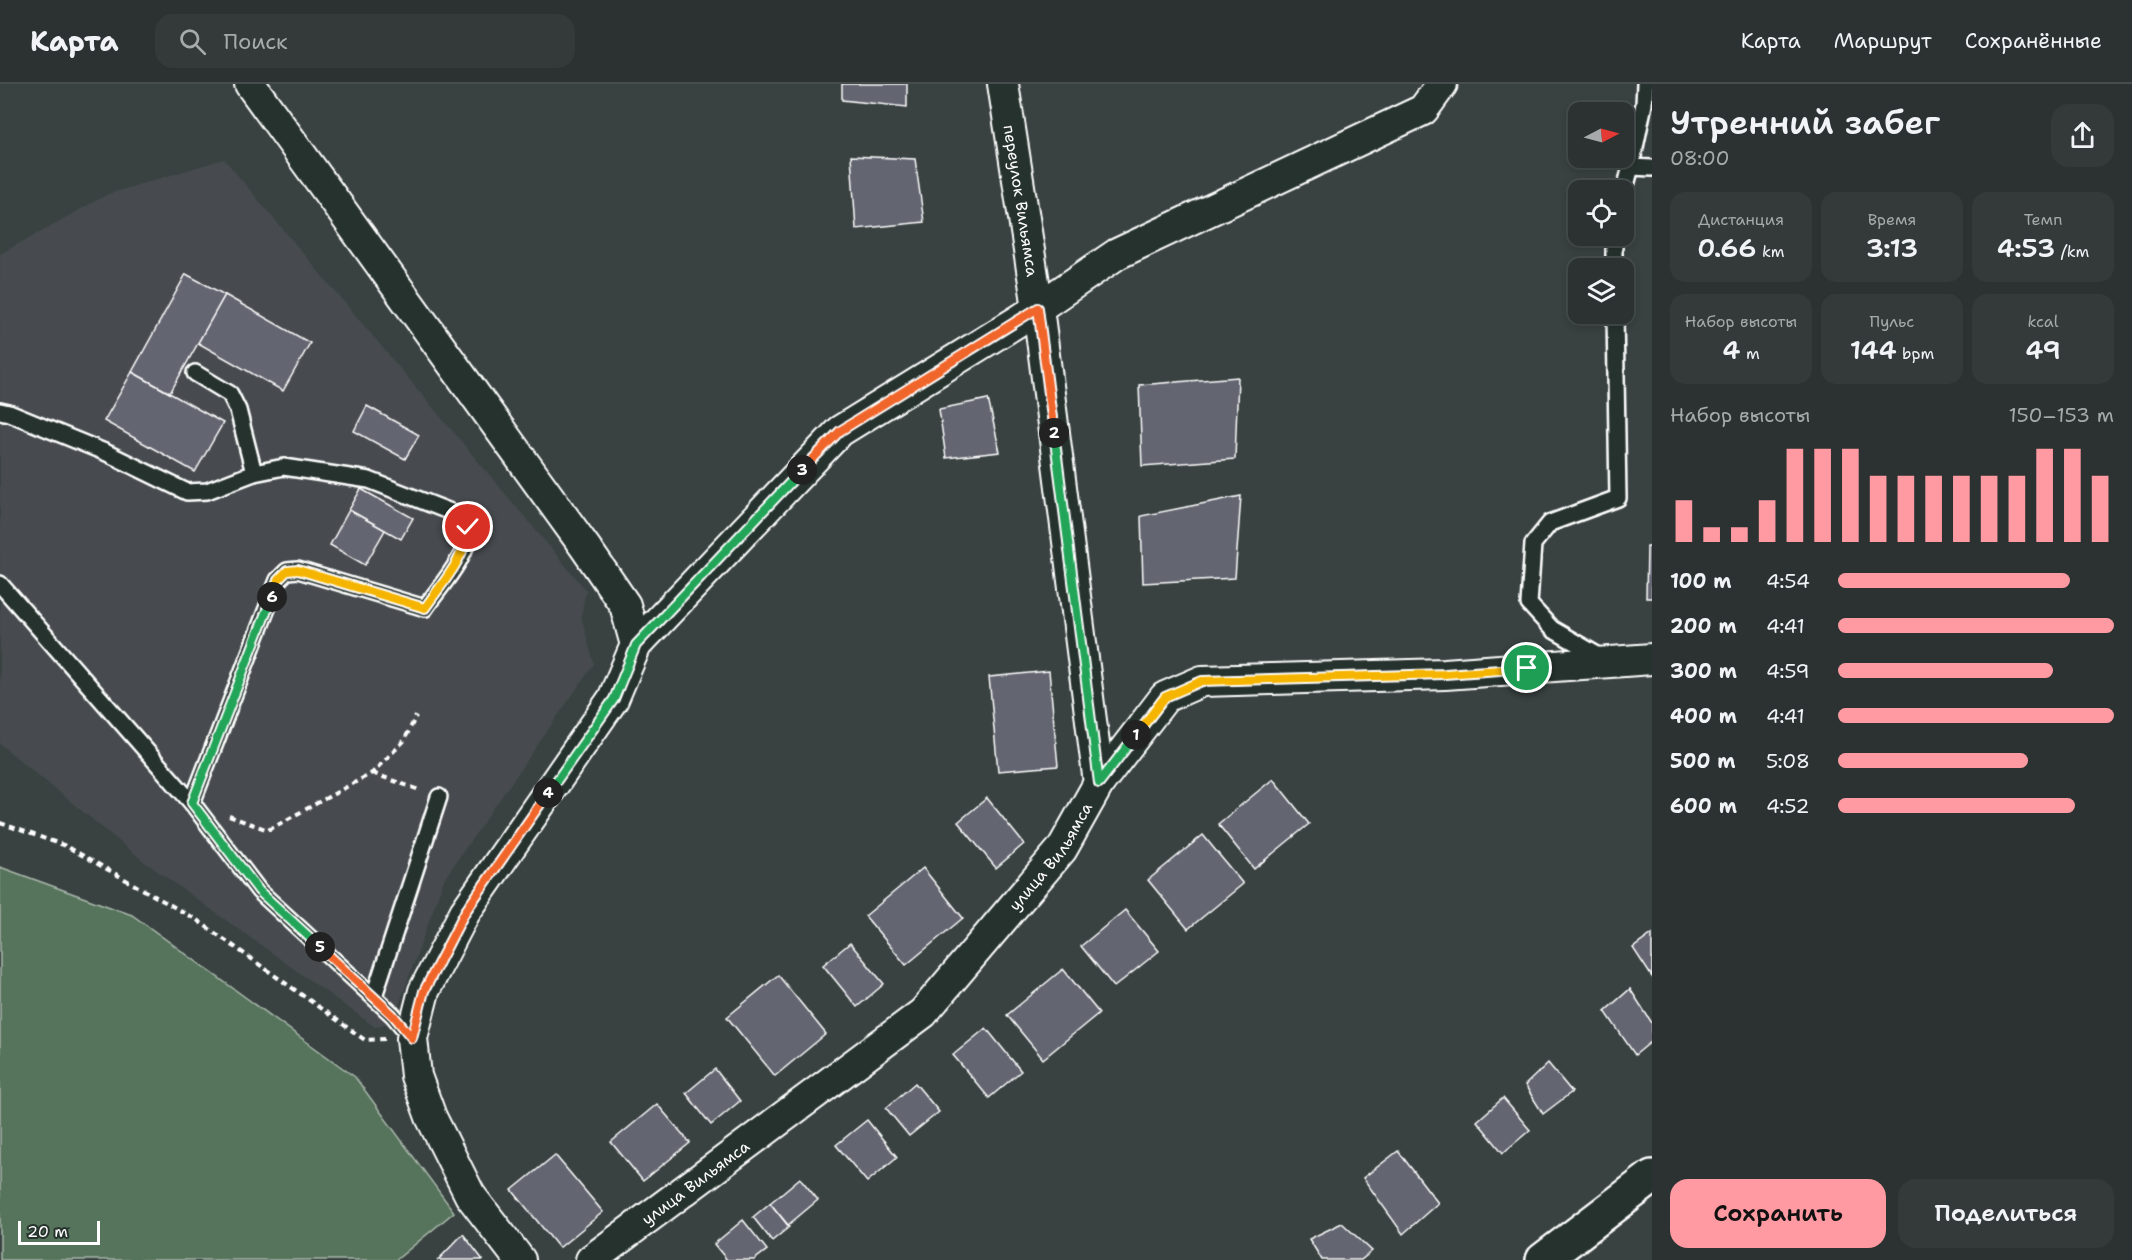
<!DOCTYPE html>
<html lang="ru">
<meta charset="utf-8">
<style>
body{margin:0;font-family:"Shantell Sans",sans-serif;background:#333a39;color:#f1f3f6;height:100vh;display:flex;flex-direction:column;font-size:22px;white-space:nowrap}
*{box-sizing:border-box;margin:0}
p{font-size:20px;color:#a6aaab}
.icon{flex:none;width:33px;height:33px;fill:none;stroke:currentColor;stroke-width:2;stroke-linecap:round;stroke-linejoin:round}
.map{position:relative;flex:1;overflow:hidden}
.panel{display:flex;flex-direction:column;background:#2b3231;width:480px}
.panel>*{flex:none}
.needle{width:39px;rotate:84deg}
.fabs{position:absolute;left:1568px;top:18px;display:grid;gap:12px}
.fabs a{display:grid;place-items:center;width:66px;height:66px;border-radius:12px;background:#2b3231;box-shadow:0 3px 9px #0003,0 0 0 2px #474d4d;font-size:30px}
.scale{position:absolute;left:18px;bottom:15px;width:82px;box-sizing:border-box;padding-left:6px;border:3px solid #fff;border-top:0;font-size:16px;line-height:21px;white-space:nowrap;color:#fff;-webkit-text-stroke:4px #26332d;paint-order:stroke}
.pin{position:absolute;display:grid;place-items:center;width:51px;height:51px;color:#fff;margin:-26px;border:3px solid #fff;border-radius:50%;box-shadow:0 2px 6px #0007}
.km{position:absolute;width:30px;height:30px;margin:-15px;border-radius:50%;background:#222;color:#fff;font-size:16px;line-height:30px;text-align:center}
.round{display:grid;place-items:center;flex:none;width:63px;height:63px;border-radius:18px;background:#333a39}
.head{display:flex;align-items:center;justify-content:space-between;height:102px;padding:0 18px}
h1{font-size:33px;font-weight:600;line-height:45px}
.figures{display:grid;grid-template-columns:repeat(3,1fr);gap:9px;height:102px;padding:6px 18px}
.figures div{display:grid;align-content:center;border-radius:15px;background:#333a39;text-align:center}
.figures b{font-size:26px;font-weight:600}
.figures small{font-size:16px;font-weight:400}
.figures p{font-size:16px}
.chart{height:168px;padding:12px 18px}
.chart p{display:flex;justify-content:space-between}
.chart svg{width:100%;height:108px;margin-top:6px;stroke:#ff9aa2;stroke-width:6}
.action{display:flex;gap:12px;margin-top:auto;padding:12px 18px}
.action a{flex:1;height:69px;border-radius:18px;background:#ff9aa2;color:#111;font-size:24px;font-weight:600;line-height:69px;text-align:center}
.action a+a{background:#333a39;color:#f1f3f6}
ul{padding:0 18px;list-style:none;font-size:20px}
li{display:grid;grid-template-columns:96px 72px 1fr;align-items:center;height:45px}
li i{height:15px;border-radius:8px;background:#ff9aa2}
header{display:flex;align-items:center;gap:36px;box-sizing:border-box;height:84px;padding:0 30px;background:#2b3231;border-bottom:2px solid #474d4d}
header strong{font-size:28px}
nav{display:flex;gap:33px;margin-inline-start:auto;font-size:21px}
.search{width:420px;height:54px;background:#333a39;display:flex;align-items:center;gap:15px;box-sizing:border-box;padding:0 21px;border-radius:18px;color:#a6aaab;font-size:22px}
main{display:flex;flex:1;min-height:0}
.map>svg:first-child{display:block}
.built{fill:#464c4f}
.green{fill:#56735b;stroke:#aab9ad;stroke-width:1.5}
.building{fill:#646571;stroke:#fff;stroke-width:1.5}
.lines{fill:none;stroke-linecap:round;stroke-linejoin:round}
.service-casing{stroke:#fff;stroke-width:20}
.minor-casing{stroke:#fff;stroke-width:34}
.tertiary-casing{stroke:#fff;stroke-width:38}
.path{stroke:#fff;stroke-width:4;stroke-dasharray:6 4.5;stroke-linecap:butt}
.service{stroke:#26332d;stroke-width:15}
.minor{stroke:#26332d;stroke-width:30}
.tertiary{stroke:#26332d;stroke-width:33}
.split-1-casing{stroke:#fff;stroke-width:12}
.split-2-casing{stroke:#fff;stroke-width:12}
.split-3-casing{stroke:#fff;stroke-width:12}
.split-4-casing{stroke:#fff;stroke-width:12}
.split-5-casing{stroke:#fff;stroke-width:12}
.split-6-casing{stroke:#fff;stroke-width:12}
.split-7-casing{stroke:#fff;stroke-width:12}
.split-1{stroke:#f5b400;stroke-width:8}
.split-2{stroke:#22a559;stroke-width:8}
.split-3{stroke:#f0652b;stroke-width:8}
.split-4{stroke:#22a559;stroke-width:8}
.split-5{stroke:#f0652b;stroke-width:8}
.split-6{stroke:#22a559;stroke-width:8}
.split-7{stroke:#f5b400;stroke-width:8}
.labels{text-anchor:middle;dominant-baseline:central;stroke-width:6;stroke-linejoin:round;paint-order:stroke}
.street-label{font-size:16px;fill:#fff;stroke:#26332d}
</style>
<header>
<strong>Карта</strong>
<div class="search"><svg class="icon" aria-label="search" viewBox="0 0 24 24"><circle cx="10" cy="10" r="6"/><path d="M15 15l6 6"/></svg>Поиск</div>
<nav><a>Карта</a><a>Маршрут</a><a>Сохранённые</a></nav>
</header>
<main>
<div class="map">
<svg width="1652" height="1176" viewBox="0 0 1652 1176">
<rect width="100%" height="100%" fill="#394241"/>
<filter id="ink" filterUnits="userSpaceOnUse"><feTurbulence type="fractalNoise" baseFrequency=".0167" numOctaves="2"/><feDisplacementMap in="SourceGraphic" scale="12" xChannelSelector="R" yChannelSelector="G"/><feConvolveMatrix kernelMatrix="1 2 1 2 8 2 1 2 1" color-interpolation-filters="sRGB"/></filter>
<g filter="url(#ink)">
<path class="built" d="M224,75L586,506L581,532L594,580L444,795L399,921L388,939L375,943L142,776L0,660V170L108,110Z"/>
<path class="green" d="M0,783L132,831L355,993L454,1128L396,1176H0Z"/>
<g class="building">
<path d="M842,0H907V23L842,16Z"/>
<path d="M851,72L915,75L924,138L856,145Z"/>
<path d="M186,190L225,211L170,309L132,288Z"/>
<path d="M225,211L310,259L283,307L198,259Z"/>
<path d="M132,288L223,339L195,388L104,337Z"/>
<path d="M1238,293L1235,375L1142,382L1139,301Z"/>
<path d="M988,315L1000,368L946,374L939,325Z"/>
<path d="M367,322L419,351L405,375L354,347Z"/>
<path d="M361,405L413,434L401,455L349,426Z"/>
<path d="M1241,412L1235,494L1143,499L1141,432Z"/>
<path d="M349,426L385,446L365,481L330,461Z"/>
<path d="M1647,462H1652V514H1646Z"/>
<path d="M1049,587L1058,682L998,687L989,593Z"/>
<path d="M1273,695L1309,740L1254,785L1218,740Z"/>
<path d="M987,714L1024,760L996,784L958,738Z"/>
<path d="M1203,751L1243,800L1188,845L1148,796Z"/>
<path d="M923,784L963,834L906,881L865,832Z"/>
<path d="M1125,826L1159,867L1114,903L1081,862Z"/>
<path d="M1652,850V893L1633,864Z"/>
<path d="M850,859L884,900L857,923L823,881Z"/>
<path d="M1063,885L1099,929L1043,975L1007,931Z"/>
<path d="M778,891L826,950L775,992L727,933Z"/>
<path d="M1630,905L1652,939V957L1635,971L1605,927Z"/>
<path d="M986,944L1021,987L989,1014L953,971Z"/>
<path d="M1548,979L1572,1008L1543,1030L1525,1001Z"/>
<path d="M715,985L740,1017L711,1041L686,1009Z"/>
<path d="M915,999L939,1028L909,1052L886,1024Z"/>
<path d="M1503,1014L1530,1046L1503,1069L1477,1037Z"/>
<path d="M657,1020L690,1059L643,1097L611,1058Z"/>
<path d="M867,1036L897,1073L867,1098L836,1061Z"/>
<path d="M1398,1067L1438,1119L1403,1150L1363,1094Z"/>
<path d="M555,1071L603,1128L559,1164L512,1106Z"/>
<path d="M800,1094L818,1116L788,1141L770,1119Z"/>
<path d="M770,1119L789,1143L772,1157L753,1133Z"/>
<path d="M743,1136L767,1166L754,1176H727L714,1160Z"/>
<path d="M1342,1139L1372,1167L1361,1176H1322L1309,1155Z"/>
<path d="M463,1150L483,1176H438Z"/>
</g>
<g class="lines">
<defs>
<g id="service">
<path d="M1645,0L1644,20L1631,83L1652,84"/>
<path d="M1623,112L1631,83"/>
<path d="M1614,152V184"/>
<path d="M195,289L230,310L238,326L254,389"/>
<path d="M0,327L9,329L107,369L187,408L207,407L254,389L284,383L369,396L461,432C464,436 468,440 468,444C472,468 438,505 425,524L298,486L287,487L278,496L192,719"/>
<path d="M0,500L192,719L259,807L393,931L412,954"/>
<path d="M1604,575L1552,545L1529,520L1533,460L1550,439L1618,414L1615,230"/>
<path d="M374,912L439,713"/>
</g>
<g id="minor">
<path d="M250,0L585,463L625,521L636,561"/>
<path id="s1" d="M1003,0L1038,224L1099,699"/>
<path d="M520,1176L470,1111L431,1033L416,992L412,954L424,907L465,828L613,615L636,561L840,347L1023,234L1117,170L1423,26L1442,0"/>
<path id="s2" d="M591,1176L923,929L1062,765L1099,699L1165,613L1202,597L1445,590L1652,575"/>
</g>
<path id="tertiary" d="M1543,1176L1652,1093"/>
</defs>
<use href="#service" class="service-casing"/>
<use href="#minor" class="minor-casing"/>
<use href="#tertiary" class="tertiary-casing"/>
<g class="path">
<path d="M372,689L420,706"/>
<path d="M229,732L268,746L372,689L404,657L416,632"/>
<path d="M0,739L66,762L197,836L365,956L385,955"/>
</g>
<use href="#service" class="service"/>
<use href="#minor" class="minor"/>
<use href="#tertiary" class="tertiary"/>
</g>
</g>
<g class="lines" filter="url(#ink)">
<defs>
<path id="split-1" d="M1136,651L1165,613L1202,597L1445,590L1527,584"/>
<path id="split-2" d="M1054,349L1099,699L1136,651"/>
<path id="split-3" d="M802,386L840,347L1038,224L1054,349"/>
<path id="split-4" d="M548,709L614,615L636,561L802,386"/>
<path id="split-5" d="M320,863L393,931L412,954L424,907L465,828L548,709"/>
<path id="split-6" d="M272,513L192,719L259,807L320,863"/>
<path id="split-7" d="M272,513L278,496L287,487L298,486L425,524C443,498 466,474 468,443"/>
</defs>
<use href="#split-1" class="split-1-casing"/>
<use href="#split-2" class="split-2-casing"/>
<use href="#split-3" class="split-3-casing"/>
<use href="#split-4" class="split-4-casing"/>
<use href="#split-5" class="split-5-casing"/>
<use href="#split-6" class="split-6-casing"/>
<use href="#split-7" class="split-7-casing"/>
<use href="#split-1" class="split-1"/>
<use href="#split-2" class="split-2"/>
<use href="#split-3" class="split-3"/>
<use href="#split-4" class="split-4"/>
<use href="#split-5" class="split-5"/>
<use href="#split-6" class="split-6"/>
<use href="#split-7" class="split-7"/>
</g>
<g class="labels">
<g class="street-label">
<text stroke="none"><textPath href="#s1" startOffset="118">переулок Вильямса</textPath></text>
<text stroke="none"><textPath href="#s2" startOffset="616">улица Вильямса</textPath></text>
<text stroke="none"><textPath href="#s2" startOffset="130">улица Вильямса</textPath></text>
</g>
</g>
</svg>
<div class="fabs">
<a><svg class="needle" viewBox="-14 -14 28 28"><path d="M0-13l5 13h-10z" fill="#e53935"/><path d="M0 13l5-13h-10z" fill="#a6aaab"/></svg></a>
<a><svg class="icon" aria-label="locate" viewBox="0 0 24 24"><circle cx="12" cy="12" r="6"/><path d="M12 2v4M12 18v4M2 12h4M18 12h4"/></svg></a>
<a><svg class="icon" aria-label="layers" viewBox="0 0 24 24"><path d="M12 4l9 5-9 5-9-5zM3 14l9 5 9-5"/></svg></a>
</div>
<div class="scale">20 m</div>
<div class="pin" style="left:1527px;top:584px;background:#1e9e55"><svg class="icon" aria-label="arrive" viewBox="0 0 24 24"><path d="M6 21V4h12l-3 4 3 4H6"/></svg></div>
<div class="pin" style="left:468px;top:443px;background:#d93025"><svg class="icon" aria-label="check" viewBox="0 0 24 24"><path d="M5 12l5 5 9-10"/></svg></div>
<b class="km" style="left:1136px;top:651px">1</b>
<b class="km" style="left:1054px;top:349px">2</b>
<b class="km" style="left:802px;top:386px">3</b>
<b class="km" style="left:548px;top:709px">4</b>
<b class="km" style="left:320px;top:863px">5</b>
<b class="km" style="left:272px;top:513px">6</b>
</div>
<section class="panel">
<div class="head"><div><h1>Утренний забег</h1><p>08:00</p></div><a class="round"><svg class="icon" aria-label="share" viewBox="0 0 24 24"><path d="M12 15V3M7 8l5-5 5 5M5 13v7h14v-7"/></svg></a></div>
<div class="figures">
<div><p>Дистанция</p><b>0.66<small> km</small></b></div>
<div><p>Время</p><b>3:13</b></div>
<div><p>Темп</p><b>4:53<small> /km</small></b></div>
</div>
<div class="figures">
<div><p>Набор высоты</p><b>4<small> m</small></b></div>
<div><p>Пульс</p><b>144<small> bpm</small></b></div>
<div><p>kcal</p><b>49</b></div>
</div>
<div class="chart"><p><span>Набор высоты</span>150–153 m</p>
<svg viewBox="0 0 160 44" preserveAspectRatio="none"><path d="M5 44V27M15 44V38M25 44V38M35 44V27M45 44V6M55 44V6M65 44V6M75 44V17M85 44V17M95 44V17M105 44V17M115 44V17M125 44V17M135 44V6M145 44V6M155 44V17"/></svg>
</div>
<ul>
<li><b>100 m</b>4:54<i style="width:84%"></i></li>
<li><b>200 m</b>4:41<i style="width:100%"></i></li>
<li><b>300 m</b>4:59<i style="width:78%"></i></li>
<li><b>400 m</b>4:41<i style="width:100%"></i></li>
<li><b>500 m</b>5:08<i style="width:69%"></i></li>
<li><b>600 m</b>4:52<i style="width:86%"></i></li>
</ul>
<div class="action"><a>Сохранить</a><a>Поделиться</a></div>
</section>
</main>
